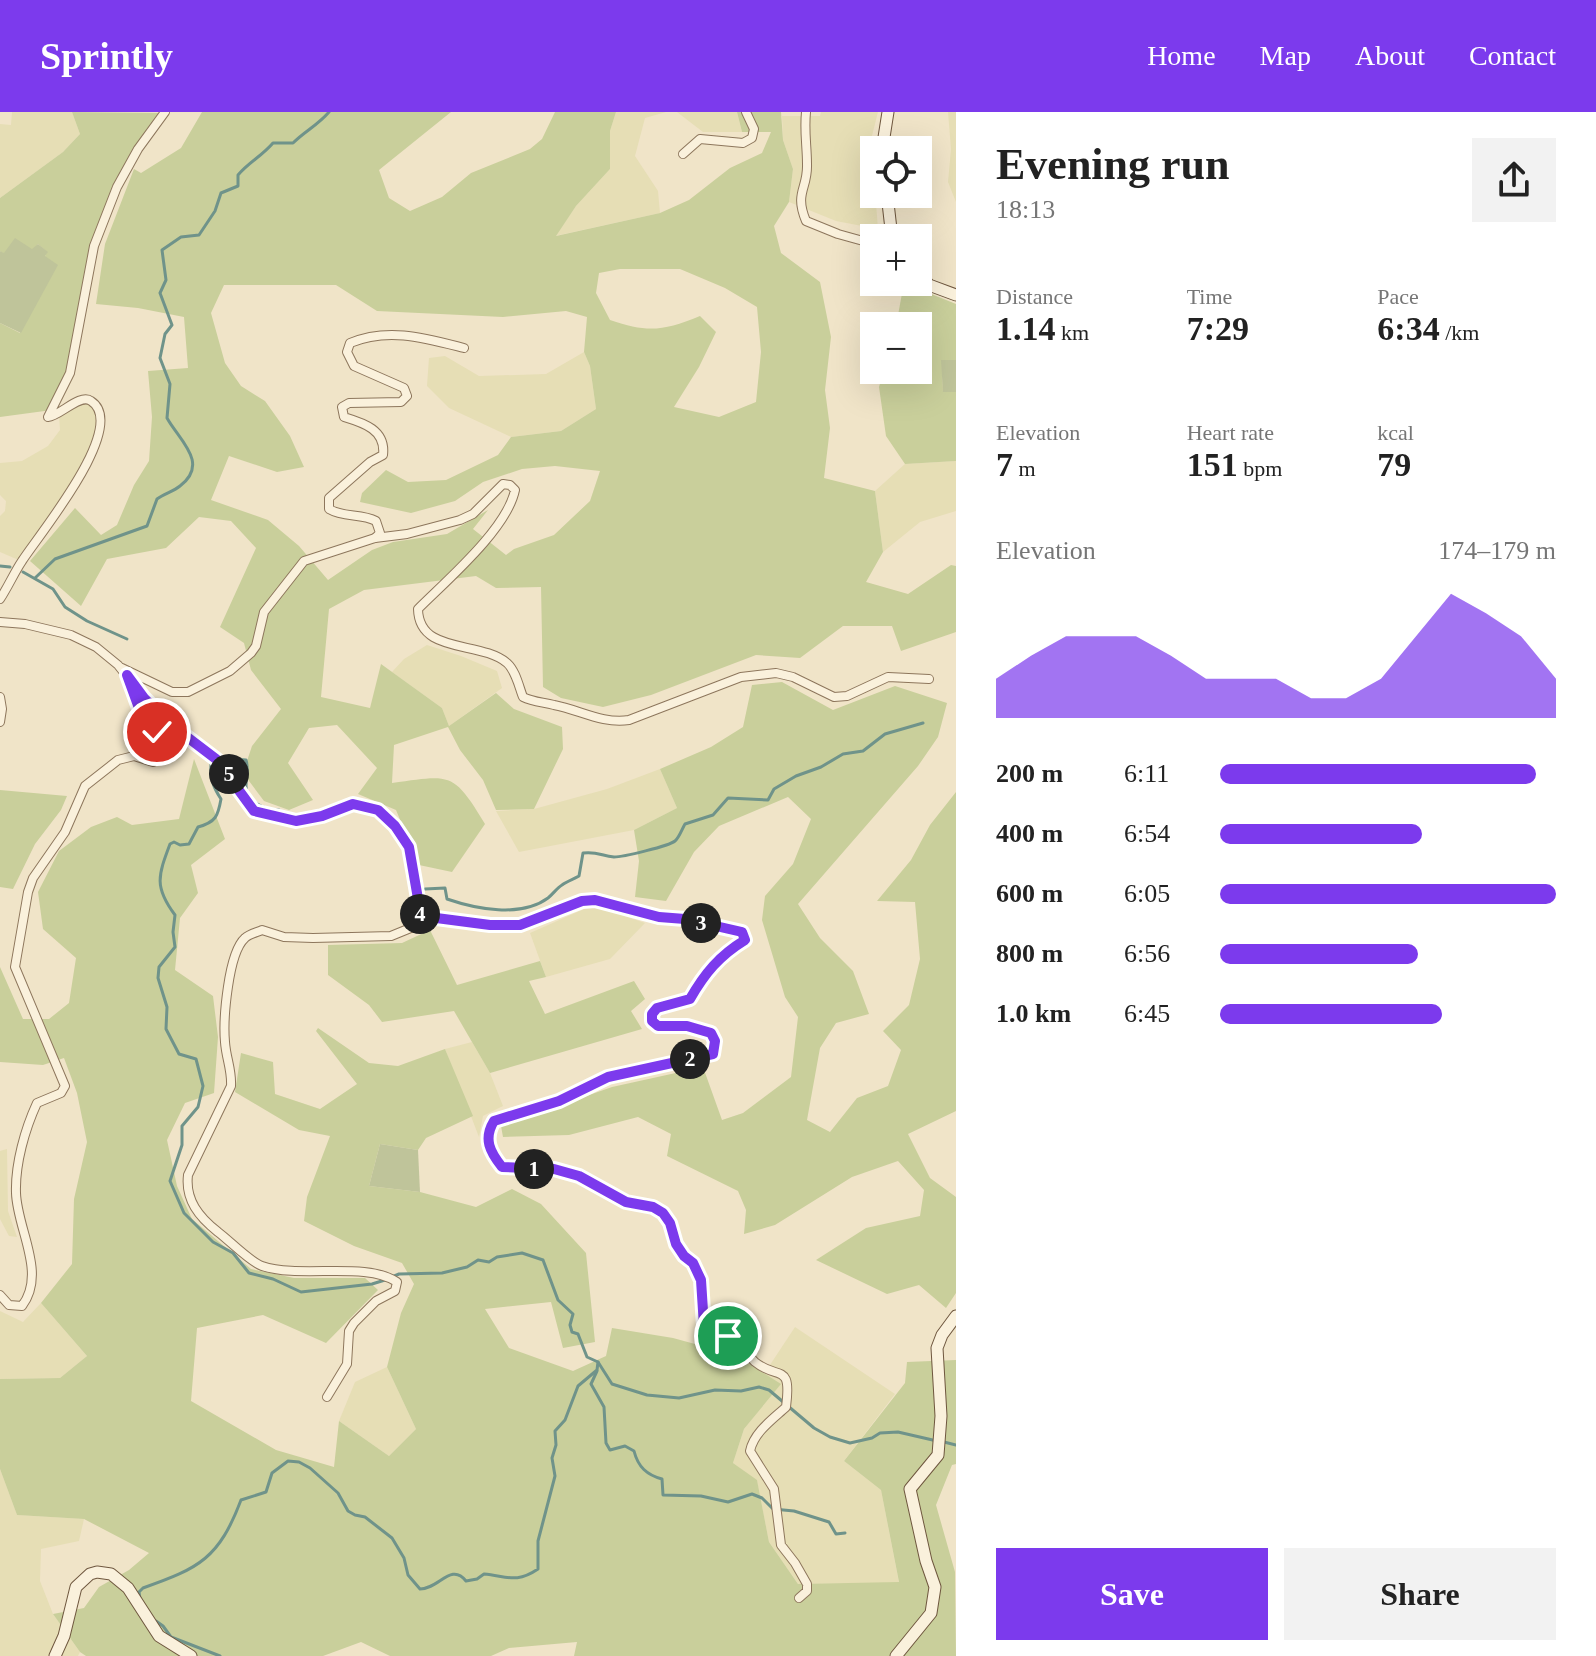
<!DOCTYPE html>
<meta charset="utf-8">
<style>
body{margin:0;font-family:Georgia,serif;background:#f2f2f2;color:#222;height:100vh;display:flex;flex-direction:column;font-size:30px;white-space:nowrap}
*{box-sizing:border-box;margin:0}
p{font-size:26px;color:#767676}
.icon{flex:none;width:44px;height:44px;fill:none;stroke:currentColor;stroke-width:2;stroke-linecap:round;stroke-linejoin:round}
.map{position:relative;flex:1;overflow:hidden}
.details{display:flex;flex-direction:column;background:#fff;width:640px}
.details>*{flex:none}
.controls{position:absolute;left:860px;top:24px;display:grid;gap:16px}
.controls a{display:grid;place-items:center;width:72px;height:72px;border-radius:0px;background:#fff;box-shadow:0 8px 32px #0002;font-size:40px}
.pin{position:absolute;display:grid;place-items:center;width:68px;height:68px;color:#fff;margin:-34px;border:4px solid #fff;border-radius:50%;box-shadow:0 2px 8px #0007}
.km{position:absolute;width:40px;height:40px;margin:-20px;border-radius:50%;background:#222;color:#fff;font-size:22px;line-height:40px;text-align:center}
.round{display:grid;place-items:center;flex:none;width:84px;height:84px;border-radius:0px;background:#f2f2f2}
.head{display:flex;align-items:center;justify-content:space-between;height:136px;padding:0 40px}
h1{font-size:44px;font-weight:600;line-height:60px}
.stats{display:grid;grid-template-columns:repeat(3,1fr);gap:12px;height:136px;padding:8px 40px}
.stats div{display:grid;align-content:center}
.stats b{font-size:34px;font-weight:600}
.stats small{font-size:22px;font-weight:400}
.stats p{font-size:22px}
.chart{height:224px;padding:16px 40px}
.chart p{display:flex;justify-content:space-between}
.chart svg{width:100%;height:144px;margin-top:8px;fill:#7c3aed;opacity:.7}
.primary-button{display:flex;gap:16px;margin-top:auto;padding:16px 40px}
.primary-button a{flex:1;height:92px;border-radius:0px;background:#7c3aed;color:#fff;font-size:32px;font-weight:600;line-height:92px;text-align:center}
.primary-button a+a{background:#f2f2f2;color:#222}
ul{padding:0 40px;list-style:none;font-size:26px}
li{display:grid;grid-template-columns:128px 96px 1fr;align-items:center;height:60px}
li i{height:20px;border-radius:10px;background:#7c3aed}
header{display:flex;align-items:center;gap:48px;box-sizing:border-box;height:112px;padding:0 40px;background:#7c3aed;color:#fff}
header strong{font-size:38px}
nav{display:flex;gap:44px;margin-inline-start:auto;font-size:28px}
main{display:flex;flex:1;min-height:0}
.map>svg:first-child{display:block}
.farmland{fill:#e6deb5}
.green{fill:#c9cf9b;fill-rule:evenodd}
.cemetery{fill:#bfc49a}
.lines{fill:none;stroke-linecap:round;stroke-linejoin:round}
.stream{stroke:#6f938a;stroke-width:3}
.street-casing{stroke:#8d765c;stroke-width:10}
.secondary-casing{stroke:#6f573f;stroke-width:13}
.street{stroke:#faf1dc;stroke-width:8}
.secondary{stroke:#faf1dc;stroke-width:11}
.route-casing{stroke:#fff;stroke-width:16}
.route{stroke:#7c3aed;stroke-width:10}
</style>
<header>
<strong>Sprintly</strong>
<nav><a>Home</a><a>Map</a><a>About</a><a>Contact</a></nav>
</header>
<main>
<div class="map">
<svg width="956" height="1544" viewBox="0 0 956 1544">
<rect width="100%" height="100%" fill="#f0e4c8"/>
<g class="farmland">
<path d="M12,0H72L80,22L63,40L0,86V12L11,13Z"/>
<path d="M616,0H666L645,6L635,44L658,79L660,101L555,124L576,94L610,57V19Z"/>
<path d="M677,0H737L742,20H703Z"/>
<path d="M821,0H878L871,28L878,117L836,109L789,90L793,57L783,28L782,4H820Z"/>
<path d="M948,0H956V90L948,70L951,37Z"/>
<path d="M584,240L590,254L596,297L561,319L511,325L449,296L427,274L429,246L445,244L479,264L546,262Z"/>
<path d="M83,287L97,297V331L21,449L0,440V404L5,399L6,389L0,383V351L22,349L48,334L60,318L59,303Z"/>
<path d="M956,349V399L920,410L883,440L875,379L905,352Z"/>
<path d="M427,533L461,544L497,559L502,576L449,614L442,596L392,560L404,547Z"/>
<path d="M660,657L677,696L634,718L519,740L496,699L534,697L607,677Z"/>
<path d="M593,793L645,811L610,847L546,865L530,821Z"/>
<path d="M472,930L490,961L503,994L483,1004L479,1025L445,937Z"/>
<path d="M7,1037L8,1099L17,1125L9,1124L0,1107V1039Z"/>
<path d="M41,1191L87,1244L60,1266L0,1267V1199L23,1210Z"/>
<path d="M795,1215L895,1282L844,1349L881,1378L899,1471L798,1472L769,1430L757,1369L733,1351L744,1317L780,1273L764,1262Z"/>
<path d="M387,1255L416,1317L389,1344L339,1309L355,1270Z"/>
<path d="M0,1357L17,1403L84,1407L79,1429L41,1437L40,1469L53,1502L80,1540L78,1544H0Z"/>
</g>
<g class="green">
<path d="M72,0L164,1L138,37L94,134L70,261L52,298L0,305V211L20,221L50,166L45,144L47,140L38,132L33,138L4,142L0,139V86L63,40L80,22Z"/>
<path d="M202,0H451L379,58L389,86L410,99L442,85L471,61L530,37L542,27L555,0H616L610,19V57L576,94L556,124L660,101L689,88L730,56L762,41L771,20H742L737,0H781L783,28L793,57L789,90L774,114L781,141L820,170L831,225L825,278L830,316L824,366L875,379L883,440L866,470L908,482L951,453L956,454V520L901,539L892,514H843L800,546L756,543L651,583L603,595L561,586L543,575L541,475L496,476L476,464L364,478L329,497L321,585L370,596L381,552L442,596L449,614L496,581L514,597L562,615L563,637L534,697L496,698L483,668L460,638L448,615L394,633L392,671C451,663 453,659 485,712L452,760L419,753L396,698L358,682L377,656L337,613L309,616L288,651L313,688L289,698L264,689L243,661L252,634L281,597L251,558L244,531L220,515L256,436L231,409L199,405L166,436L107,447L81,494L30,449L75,396L101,423L117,413L134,373L149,349L152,305L148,259L188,256L184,205L138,196L96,192L105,132L134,57L141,61L181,36ZM620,157H680L725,176L757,195L761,240L756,290L719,305L674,295L699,255L716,220L700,204C663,219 648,221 610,208L596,181L599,161ZM224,173H336L377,199L503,205L566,199L587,205L584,240L590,254L596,297L561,319L511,325L498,343L446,368L408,370L386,358L362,381L360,390L411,401L455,389L483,370L522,357L555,354L600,359L590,389L554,423L514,437L506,443L473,417L488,398L447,422L393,430L372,438L328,468L299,434L268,408L211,388L229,344L277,360L304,355L290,324L265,289L241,274L225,251L211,201Z"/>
<path d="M914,175L956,192V248L942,249L943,280H956V349L905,352L886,324L879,275L884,258H918V214H896L903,176Z"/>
<path d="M782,570L833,598L895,574L947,591L938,625L918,654L798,792L820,826L853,859L869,902L836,911L820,936L807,1008L830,1020L857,986L888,974L901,938L883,919L909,893L920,847L915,790L877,789L911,748L930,713L956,680V999L908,1022L930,1066L956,1085V1181L946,1196L919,1173L887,1182L816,1148L866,1116L920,1104L924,1078L898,1049L852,1065L775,1113L744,1122L746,1098L738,1079L667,1044L671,1022L638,1005L569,1023L503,1025L501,1014L612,975L703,955L722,1008L743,1001L791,965L798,905L785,885L762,808L765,784L793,752L811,707L788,685L719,714L694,740L666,789L635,785L639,749L634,718L677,696L660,657L711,635L743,615L752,573Z"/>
<path d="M194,647L225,727L191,753L198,781L180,806L175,858L213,884L218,925L214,981L185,991L167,1028L177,1074L192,1107L251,1157L294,1166H365L378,1178L326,1231L263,1203L197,1216L191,1289L276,1338L334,1355L339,1309L389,1344L416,1317L387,1255L401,1201L414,1172L402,1151L354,1134L304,1109L307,1085L330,1024L299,1018L235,980L241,941L273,950L275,982L320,997L357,972L316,919L318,916L369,951L398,954L445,937L473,1004L426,1026L418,1038L380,1032L369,1074L420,1080L476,1095L512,1077L541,1092L586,1141L595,1230L563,1236L551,1190L485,1197L509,1236L573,1259L606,1244L612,1216L673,1226L735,1243L781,1272L744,1317L733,1351L757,1368L769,1430L798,1472L899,1470L881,1378L844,1349L905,1271L907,1250L956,1248V1352L952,1353L936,1393L955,1460L956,1544H574L577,1530L509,1536L491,1544H390L361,1530L323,1544H86L80,1540L53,1502L84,1496L99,1475L129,1458L149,1441L84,1407L17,1403L0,1357V1267L60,1266L87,1244L41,1191L72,1152L74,1087L87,1030L77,981L64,946L43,953L0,950V855L23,907H49L69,891L76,846L43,817L38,780L59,739L91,715L117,705L132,713L179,707Z"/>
<path d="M0,678L67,684L61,698L35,732L13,777L0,775Z"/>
<path d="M430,818L457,873L540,849L546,865L529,869L545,902L634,869L645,887L631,899L642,917L490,961L454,899L382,910L369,893L328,863V833L402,831Z"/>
</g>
<g class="cemetery">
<path d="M15,126L32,137L38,132L48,140L45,144L58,153L21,221L0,211V139L4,141Z"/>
<path d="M941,248H956V280H943Z"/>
<path d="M380,1032L418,1038L420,1080L369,1074Z"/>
</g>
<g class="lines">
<g class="stream">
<path d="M0,454L10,455"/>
<path d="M23,460L53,477L65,495L87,509L127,527"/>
<path d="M35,466L55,447L147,414L157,387C164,382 174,379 180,374C210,351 179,328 167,306L170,272L160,246L165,222L172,213L160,181L166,168L162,138L181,125L199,123L215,99L221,81L238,74V63C249,50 262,44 273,31H293C305,19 318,13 329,0"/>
<path d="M279,698C265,698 246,690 246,674C246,664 249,658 246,648L222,646L211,652C210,666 213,675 221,687C218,704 216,710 198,715L189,732L180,733L174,730L170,732C158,764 154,775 175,803L173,820L175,835L159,855L158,866L167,895L166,917L179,942L196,947L203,974L198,995L182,1014V1033L170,1069L184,1101L213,1130L233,1141L249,1161L273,1167L301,1180L372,1172L385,1168"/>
<path d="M425,777L445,776L447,787C476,797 521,806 548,786C553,782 557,776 562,773C567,769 574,767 579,764L583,741C597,739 602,744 614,745C623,745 669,734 675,729C679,726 682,717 685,712L713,703L728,686L768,688L774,677L796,664L821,655L843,642L863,639L885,622L923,611"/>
<path d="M392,1165L399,1162L442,1161L467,1155L478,1148L489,1150L497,1145L522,1141L543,1148L558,1188L573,1202L570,1213L572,1220L578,1222L587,1245L598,1250L612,1272L647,1283L679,1286L715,1278L741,1279L759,1275L769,1278L814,1316L830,1325L850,1331L872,1326L880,1321L898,1320L937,1329"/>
<path d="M597,1259L591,1272L604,1295L606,1331L610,1338L625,1334L634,1339C638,1355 647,1363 662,1367L663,1383L701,1384L728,1390L752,1382L762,1386L773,1397L794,1399L829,1410L836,1422L845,1421"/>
<path d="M944,1330L956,1333"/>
<path d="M140,1487L139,1480L143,1476C200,1456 219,1446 241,1388L266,1380L272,1361L288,1349L299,1350L310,1356L338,1381L348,1399L355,1403L365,1405L392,1426L404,1446L408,1463L420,1477C439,1477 451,1450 466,1469L477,1467L484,1462C507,1464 516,1472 538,1457V1429L555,1364L552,1346L556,1333L555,1319L565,1308L578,1274L597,1258L598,1250"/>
<path d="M156,1509L163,1514L171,1525L220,1544"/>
</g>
<defs>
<g id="street">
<path d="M806,0C804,19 807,34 807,52C808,77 794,80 806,109L838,122L874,132"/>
<path d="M683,42L700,27L743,31L752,26L754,17L746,0"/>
<path d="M375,426L380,421L376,409C361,401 344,406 329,397V386L370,350L383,343C386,318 364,311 344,305L342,295L349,291L401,290L407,284L404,276L354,254L347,240L350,231C388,215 425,226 464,236"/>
<path d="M0,487C8,475 14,461 22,449C37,425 130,314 91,289C80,281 60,304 48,305L70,261L94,134L117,75L138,37L165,0"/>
<path d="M0,510L25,512L71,523L96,535L118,553L144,586L170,612L216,647L254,699L296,709L322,704L353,692L378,698L395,714L409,735L421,804L490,813H520L582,789L595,788L659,805L685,807L742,820L745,828C718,845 706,860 690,887L657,896L652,902V909L658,914H687L711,921L715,929L713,942L608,965L559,989L494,1009L489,1017V1038L502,1055L554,1057L579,1064L626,1090L653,1095L663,1101L670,1111L676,1132L684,1144L693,1151L701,1168L704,1214C715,1222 716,1220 727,1224C740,1228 746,1242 755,1250C778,1269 792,1249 786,1295C773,1307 754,1320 750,1339L774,1377L781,1433L795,1451L807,1472V1479L799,1486"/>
<path d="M122,556L172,580H188L230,559L251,541L256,534L264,500L304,449L375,426L407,422L460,408L473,402L503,372L510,373L515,378C507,417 447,468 418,497C419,543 480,528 507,551C516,559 519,575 523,585C533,590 542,590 554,593C580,598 602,612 629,608L741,565L776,561L793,565L834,585L847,584L888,565L929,567"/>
<path d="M0,585L2,597L0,610"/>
<path d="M0,1183L9,1193L22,1194C47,1161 17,1117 16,1081C15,1052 25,1017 37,991L61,981L65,974L15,855L28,780L33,766L65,720L85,674L118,648L134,644L153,650L163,636C155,614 140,597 131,575"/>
<path d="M327,1285L347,1252L349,1219L354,1211L376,1189L395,1179L397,1170C365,1149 301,1167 262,1154C250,1150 230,1129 218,1120C199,1105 185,1088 188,1063L231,974C232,958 226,946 225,930C223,908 228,841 245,826C249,822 258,820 262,818L284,825L313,826L391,824L413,815L421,804"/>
</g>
<g id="secondary">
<path d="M882,38L888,0"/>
<path d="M887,82L892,126"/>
<path d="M918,161L929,173L956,183"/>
<path d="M55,1544L64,1524L76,1475L90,1462L97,1460L111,1462L128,1476L159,1524L191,1544"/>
<path d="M896,1544L931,1501L935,1475L926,1449L910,1377L938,1343L941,1304L937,1236L942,1223L956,1204"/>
</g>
</defs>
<use href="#street" class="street-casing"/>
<use href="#secondary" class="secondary-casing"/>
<use href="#street" class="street"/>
<use href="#secondary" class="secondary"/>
</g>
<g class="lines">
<defs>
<path id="route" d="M157,620L139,596L127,563L144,586L170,612L216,647L254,699L296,709L322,704L353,692L378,698L395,714L409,735L421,804L490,813H520L582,789L595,788L659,805L685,807L742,820L745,828C719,844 705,861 690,887L657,896L652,902V909L658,914H687L711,921L715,929L713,942L608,965L559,989L494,1009C483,1027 490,1040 502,1055L554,1057L579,1064L626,1090L653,1095L663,1101L670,1111L676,1132L684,1144L693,1151L701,1168L704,1214L716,1223L728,1224"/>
</defs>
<use href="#route" class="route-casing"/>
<use href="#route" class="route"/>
</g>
</svg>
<div class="controls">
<a><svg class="icon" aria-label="locate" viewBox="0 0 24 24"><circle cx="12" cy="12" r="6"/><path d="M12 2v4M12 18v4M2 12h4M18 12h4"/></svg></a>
<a>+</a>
<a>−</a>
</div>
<div class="pin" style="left:728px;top:1224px;background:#1e9e55"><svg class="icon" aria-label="arrive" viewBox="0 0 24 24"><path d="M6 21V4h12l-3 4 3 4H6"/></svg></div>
<div class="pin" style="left:157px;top:620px;background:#d93025"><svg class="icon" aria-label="check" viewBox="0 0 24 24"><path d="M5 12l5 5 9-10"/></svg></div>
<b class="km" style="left:534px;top:1057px">1</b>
<b class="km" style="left:690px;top:947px">2</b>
<b class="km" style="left:701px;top:811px">3</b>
<b class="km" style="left:420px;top:802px">4</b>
<b class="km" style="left:229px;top:662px">5</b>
</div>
<section class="details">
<div class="head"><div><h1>Evening run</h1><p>18:13</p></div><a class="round"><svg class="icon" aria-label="share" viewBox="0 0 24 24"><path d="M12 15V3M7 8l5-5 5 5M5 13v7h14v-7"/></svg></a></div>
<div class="stats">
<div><p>Distance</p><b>1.14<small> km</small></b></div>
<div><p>Time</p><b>7:29</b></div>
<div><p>Pace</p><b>6:34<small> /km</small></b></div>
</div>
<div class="stats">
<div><p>Elevation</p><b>7<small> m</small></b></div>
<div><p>Heart rate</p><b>151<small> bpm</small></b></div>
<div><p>kcal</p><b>79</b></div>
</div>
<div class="chart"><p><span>Elevation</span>174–179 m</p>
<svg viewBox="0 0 160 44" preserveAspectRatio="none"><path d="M0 44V32L10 25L20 19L30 19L40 19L50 25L60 32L70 32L80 32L90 38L100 38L110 32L120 19L130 6L140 12L150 19L160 32V44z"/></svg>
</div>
<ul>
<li><b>200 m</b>6:11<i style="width:94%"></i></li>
<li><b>400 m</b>6:54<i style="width:60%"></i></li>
<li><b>600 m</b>6:05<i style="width:100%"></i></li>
<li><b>800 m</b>6:56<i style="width:59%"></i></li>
<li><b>1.0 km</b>6:45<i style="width:66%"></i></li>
</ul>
<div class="primary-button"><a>Save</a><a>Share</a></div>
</section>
</main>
